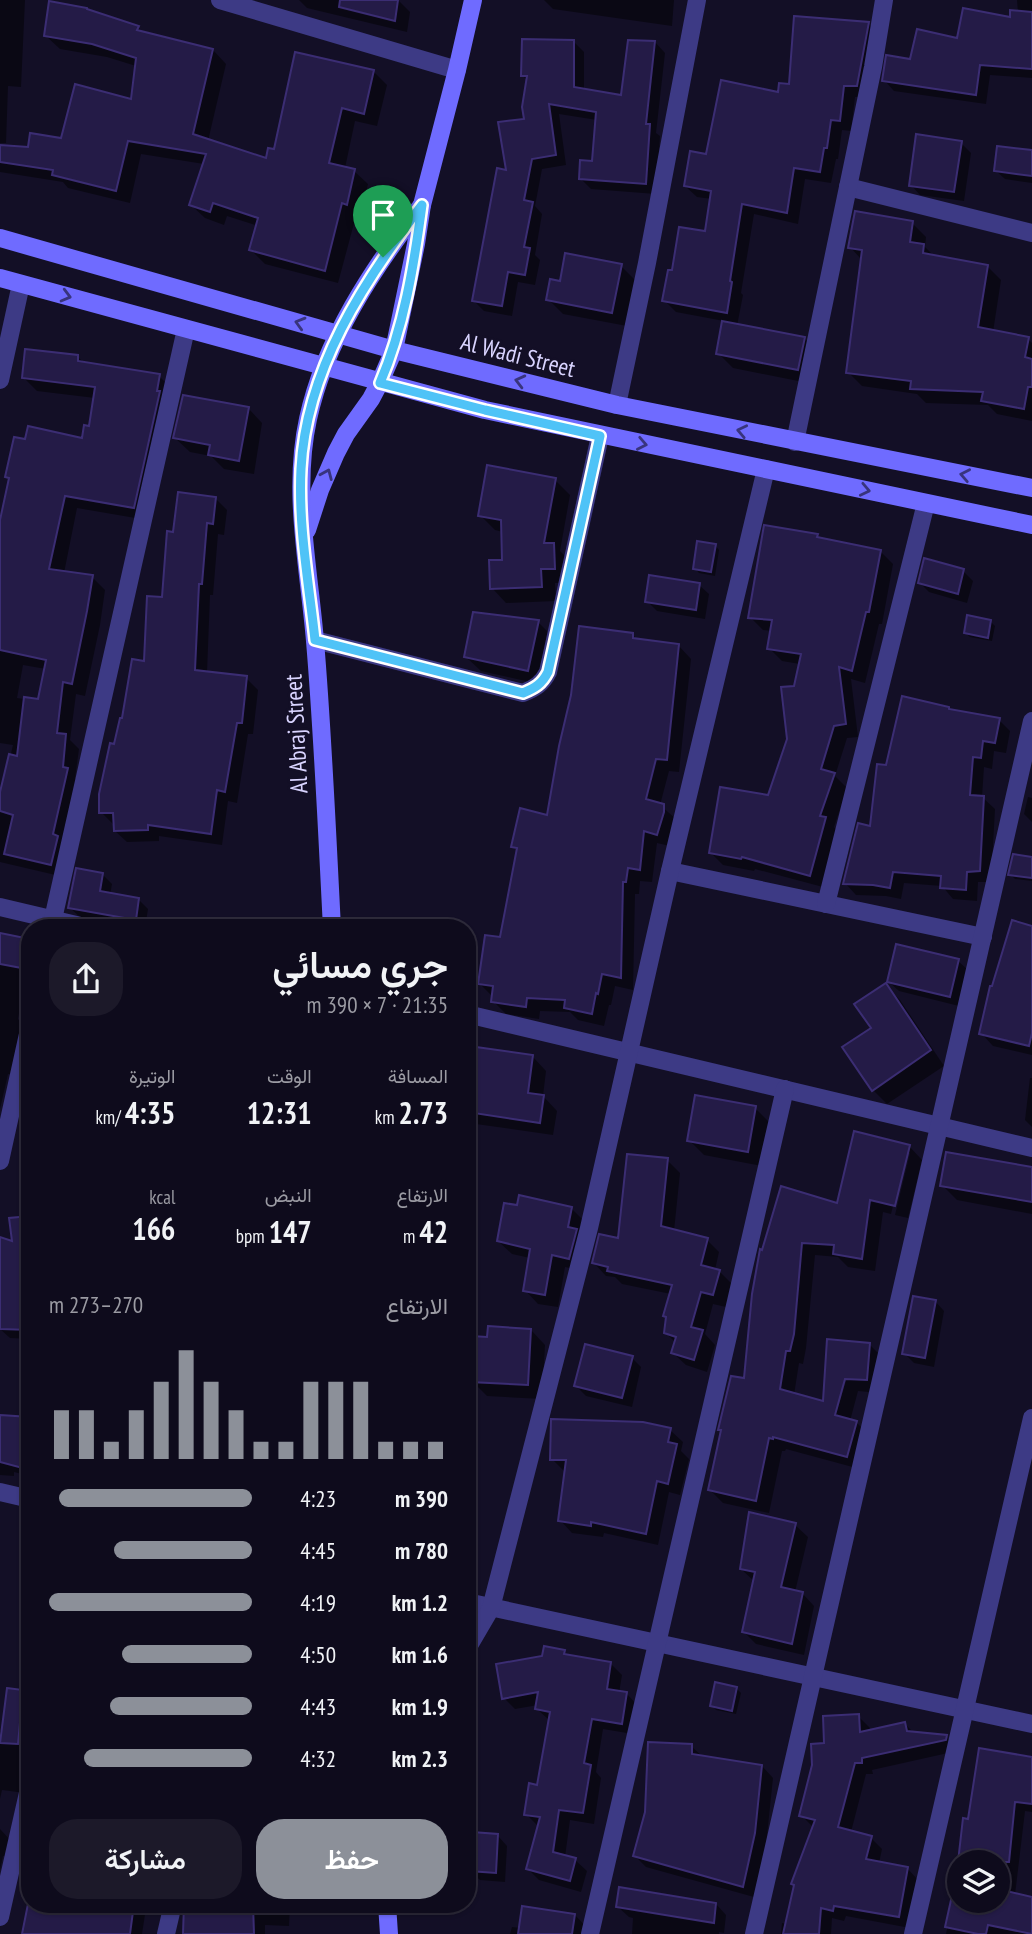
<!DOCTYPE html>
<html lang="ar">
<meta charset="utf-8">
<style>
body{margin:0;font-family:"PT Sans Narrow",Vazirmatn,sans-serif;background:#1c1929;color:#f1f3f6;direction:rtl;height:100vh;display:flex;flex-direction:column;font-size:26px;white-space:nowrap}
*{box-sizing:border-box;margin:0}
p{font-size:23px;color:#9b9ba3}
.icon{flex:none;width:38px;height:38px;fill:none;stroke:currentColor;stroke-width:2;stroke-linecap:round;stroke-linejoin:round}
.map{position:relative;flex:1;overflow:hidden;direction:ltr}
.details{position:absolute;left:21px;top:919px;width:455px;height:994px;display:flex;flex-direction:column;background:#0e0b1c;border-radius:28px;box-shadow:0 2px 5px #0004,0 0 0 2px #2e2b3b;direction:rtl}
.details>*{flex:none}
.tools{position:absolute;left:947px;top:1850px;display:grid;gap:14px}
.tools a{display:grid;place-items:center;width:63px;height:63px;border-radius:50%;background:#0e0b1c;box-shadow:0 2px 5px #0004,0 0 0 2px #2e2b3b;font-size:35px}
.pin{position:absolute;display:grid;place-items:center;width:60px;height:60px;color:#fff;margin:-72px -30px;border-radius:50% 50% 50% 0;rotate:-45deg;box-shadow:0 0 7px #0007}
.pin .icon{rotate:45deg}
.round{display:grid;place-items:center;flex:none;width:74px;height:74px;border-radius:28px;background:#1c1929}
.summary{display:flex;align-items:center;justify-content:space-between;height:119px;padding:0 28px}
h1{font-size:38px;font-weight:600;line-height:52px}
.figures{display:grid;grid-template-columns:repeat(3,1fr);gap:10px;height:119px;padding:7px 28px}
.figures div{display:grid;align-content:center}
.figures b{font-size:30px;font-weight:600}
.figures small{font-size:19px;font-weight:400}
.figures p{font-size:19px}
.chart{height:196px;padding:14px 28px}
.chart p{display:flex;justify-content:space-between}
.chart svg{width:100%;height:126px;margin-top:7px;stroke:#8c9099;stroke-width:6}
.action{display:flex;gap:14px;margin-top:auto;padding:14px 28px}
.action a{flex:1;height:80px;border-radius:28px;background:#8c9099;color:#fff;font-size:28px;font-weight:600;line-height:80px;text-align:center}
.action a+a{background:#1c1929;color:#f1f3f6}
ul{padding:0 28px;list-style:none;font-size:23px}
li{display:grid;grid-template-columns:112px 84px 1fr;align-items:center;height:52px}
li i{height:18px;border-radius:9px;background:#8c9099}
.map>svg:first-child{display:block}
.shadow{fill:#0007;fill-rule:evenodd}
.building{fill:#241b47;stroke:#3b2d73;stroke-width:2}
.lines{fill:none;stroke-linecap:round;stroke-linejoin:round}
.street{stroke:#3d3a85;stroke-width:18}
.secondary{stroke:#6f6bff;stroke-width:18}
.oneway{stroke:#38347d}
.route-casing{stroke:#fff;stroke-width:14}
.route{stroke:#4fc3f7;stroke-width:9}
.labels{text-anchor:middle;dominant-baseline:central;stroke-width:5;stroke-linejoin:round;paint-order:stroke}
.street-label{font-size:24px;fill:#d9d4ff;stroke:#130f26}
</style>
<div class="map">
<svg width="1032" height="1934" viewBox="0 0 1032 1934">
<rect width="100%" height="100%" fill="#130f26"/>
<g class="shadow">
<path d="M0,0H25L21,87L8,86L6,143H0Z"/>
<path d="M299,0H398L410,12L407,32L307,8Z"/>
<path d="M544,0H674L672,26L553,9Z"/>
<path d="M1017,0H1032V78L990,75L986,104L894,91L884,80L911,61L1011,19L1018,13Z"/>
<path d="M868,23L880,35L868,97H855L851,131L842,130L838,159H836L831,183L805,179L798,224L754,214L741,293L743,295L737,326L804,338L819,353L813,384L733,368L718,353L724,321L676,312L664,300L673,272L706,233L712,199L697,197L685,186L707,156Z"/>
<path d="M138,27L144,34L213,50L226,64L208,141L267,160L275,151L373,71L387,85L377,126L355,121L345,168L354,171L368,184L360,217L356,216L338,283L265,264L251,250L258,226L227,216L224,225L205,218L191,205L204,164L141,154L130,203L68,188L63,182L0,172V147L29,149L63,140L132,101L136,66L107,57L60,49L46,36Z"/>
<path d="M573,41L584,52V90L623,97L655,42L665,53L656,133L660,136L656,194L591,189L581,179L594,163L597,120L559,114L566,165L542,169L535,206L542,214L535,255L540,260L535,285L518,282L512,316L484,311L474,301L508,172L526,120L528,81L523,76Z"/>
<path d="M961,143L971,153L964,201L920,195L911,185Z"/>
<path d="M1032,152V183L1005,179L996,171Z"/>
<path d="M912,223L926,237L925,247L935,257L987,266L1001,280L993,332L1028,339L1032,343V421L997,414L988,405L926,403L917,394L862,386L848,372L862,260L850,247Z"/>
<path d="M621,266L636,281L627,326L563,314L548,299L561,283Z"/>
<path d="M78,357L85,364L159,376L172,389L147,520L77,508L64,573L92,577L105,590L100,625L85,696L76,694L70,740L79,749L75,778L80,783L64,877L0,862V800L13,745L0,743V514H3L26,441L83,440L91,428L95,398L37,391L24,378ZM23,665L46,669L39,701L17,698Z"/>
<path d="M248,408L262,423L254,474L224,469L211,456L190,452L175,438Z"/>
<path d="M555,480L570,495L560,551L568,559L569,583H555L556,601L506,603L492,588L504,561L503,532L495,530L480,515Z"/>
<path d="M215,498L227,510L224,535L218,534L213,595H210L207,673L246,678L258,690L253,734H248L237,803L228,801L222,845L159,836V841L127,842L115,831V824H113L101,812L115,746L123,720L146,663L164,599L175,534Z"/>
<path d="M817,535L822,540L880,551L893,564L882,624H879L865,683L851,679L858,737L847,738L835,776L847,788L834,827L838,832L823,887L755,869L754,871L723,865L710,852L770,797L789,739L795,687L800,664L782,661L769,648L772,631L763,630L750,617Z"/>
<path d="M715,545L719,550L715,576L699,573L695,568Z"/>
<path d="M963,571L973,581L967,603L929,592L920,583Z"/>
<path d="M699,585L709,594L705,619L657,611L647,601Z"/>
<path d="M990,621L995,626L992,641L970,637L966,633Z"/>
<path d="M538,622L553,637L543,685L481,671L466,657Z"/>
<path d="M632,634L638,640L678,645L691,659L679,772L669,771L660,805L676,819L670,846L657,843L652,882L640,881L639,894H635L633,990L615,986L611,1005H609L604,1026L578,1020L570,1012L540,1011L539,1019L506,1014L493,1001V997L479,983L501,939L518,851L513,846L548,817Z"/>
<path d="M949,709L999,720L1010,731L1006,753L994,751L992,769L984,767L982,797L995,809L991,882H978L977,901L953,899L942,886L904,883L901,899L886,896L856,895L845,883L872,828L888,767Z"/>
<path d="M1028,797L1032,798V822L1024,814Z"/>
<path d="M1032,859V881L1015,879L1010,874Z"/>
<path d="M102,874L112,884L110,895L139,900L148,909L145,928L80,917L70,908Z"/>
<path d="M1032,928V1055L993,1046L981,1033Z"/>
<path d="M0,934L30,940V980L25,979L18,1019L27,1029L20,1076L8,1074L0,1109Z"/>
<path d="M958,961L968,970L959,1006L899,991L889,982Z"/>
<path d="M885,985L900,1000L944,1066L887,1104L873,1090V1029Z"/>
<path d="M533,1057L546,1071L543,1096L557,1111L553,1135L476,1124L467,1115V1076Z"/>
<path d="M1030,1078H1032V1127L1025,1120Z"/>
<path d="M755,1108L770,1123L762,1166L704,1155L689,1140Z"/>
<path d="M855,1133L909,1146L922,1160L908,1218L895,1215L910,1153H906L891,1214L883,1212L875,1271L848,1267L838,1257L815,1255L806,1348L803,1364L799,1363L794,1395L825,1403L829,1341L869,1344L882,1357L880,1393L858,1391L850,1421L856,1422L869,1435L860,1469L786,1449L785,1451H782L769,1513L723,1503L710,1490L722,1432L720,1429L732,1378L746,1380L753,1294L762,1251L764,1252L782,1189L838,1205ZM845,1370L849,1371L837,1411V1402Z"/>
<path d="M667,1160L680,1173L674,1231L707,1240L719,1252L715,1270L719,1271L732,1284L726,1307L713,1304L705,1334L715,1345L707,1372L686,1365L673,1353L676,1343L666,1333L671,1294L622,1284L615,1277L606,1276L594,1263L620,1240Z"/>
<path d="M1032,1169V1214L957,1200L942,1185Z"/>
<path d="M571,1208L585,1222L583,1271L565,1267L558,1307L538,1304L525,1290L530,1258L512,1254L498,1241Z"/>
<path d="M0,1280L30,1282V1339L10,1338L0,1329Z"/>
<path d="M935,1301L944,1311L934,1367L914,1363L904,1353Z"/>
<path d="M531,1330L545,1345L542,1399L487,1396L472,1381L489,1339Z"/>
<path d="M632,1358L641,1367L632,1407L586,1396L576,1386Z"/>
<path d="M25,1413L30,1414V1476L14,1472V1476L0,1475V1417L23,1418Z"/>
<path d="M670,1430L683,1442L681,1451L689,1459L680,1495L669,1492L658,1545L604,1533L603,1537L572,1533L560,1520L565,1472L552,1459Z"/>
<path d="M795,1525L808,1537L795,1592L802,1593L814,1606L804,1655L756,1644L744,1632L755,1582L741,1569Z"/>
<path d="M564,1652L569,1657L610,1663L622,1675L619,1693L627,1694L638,1706L633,1734L603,1729L596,1772L601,1778L594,1824L570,1820L565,1857L575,1860L587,1871L581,1892L539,1880L528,1869L538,1826L526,1814L539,1787L549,1720L537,1709L538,1705L515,1709L504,1698Z"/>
<path d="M737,1689L741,1693L736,1714L716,1710L712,1705Z"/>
<path d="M23,1692L30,1699V1756L25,1793L2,1790L0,1799V1731L3,1732Z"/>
<path d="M858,1716L870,1728V1731L905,1724L914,1733L946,1737L958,1748L957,1751L872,1770L873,1774H866L851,1832L871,1838L882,1849L879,1863L907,1868L918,1880L910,1928L846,1916L844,1921L832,1918L831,1934H781L782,1923L787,1924L814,1828L801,1815L826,1745Z"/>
<path d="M691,1746L703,1757L762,1766L773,1778L766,1845L754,1897L646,1867L635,1856Z"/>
<path d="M1027,1755L1032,1757V1812L1025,1811L1015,1895L1032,1899V1934H946L959,1868V1900H998V1862H960L969,1821Z"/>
<path d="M0,1829L12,1842L9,1857L3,1856L0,1870Z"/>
<path d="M498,1836L507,1846L505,1882L480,1880L470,1871Z"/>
<path d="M30,1901V1904H142L146,1908L142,1934H24Z"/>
<path d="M199,1904H290L289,1926L265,1925V1934H185Z"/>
<path d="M716,1904L726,1915L724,1933L719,1932V1934H632L633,1918L629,1917L618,1907Z"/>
<path d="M575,1915L589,1930V1934H510L512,1927L521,1928Z"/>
</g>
<g class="building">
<path d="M340,0H398L395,21L339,7Z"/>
<path d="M49,1L87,8V9L139,26L137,30L213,49L193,134L266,158L268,148L274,149L295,52L374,70L364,114L342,108L329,163L355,169L347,205L342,203L325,271L249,250L258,218L213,203L210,212L189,205L206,154L128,141L116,191L52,175L53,170L0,162V145L28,147L30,133L61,138L75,84L131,99L136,58L92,44L44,36Z"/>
<path d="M963,8L1010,17V10L1032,12V69L980,65L976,95L882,81L886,55L910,59L917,29L957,38Z"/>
<path d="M794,16L869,22L857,86H844L840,121L831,120L827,148H824L820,172L794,168L787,213L742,204L730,281L732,282L727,313L662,301L668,270H672L679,227L705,231L711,191L684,186L690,151L706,154L721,80L778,92L779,83L789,84Z"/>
<path d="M522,39L574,40V87L621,95L628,40L655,41L646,124H650L646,184L579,179L580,160L592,161L596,112L549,104L556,155L532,159L524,200L533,202L524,247L530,248L525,275L508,272L502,306L472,301L497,168L506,170L498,122L524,119L522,107L527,76H521Z"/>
<path d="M916,134L962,141L954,192L909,186Z"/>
<path d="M997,146L1032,150V176L994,171Z"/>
<path d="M855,211L913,221L910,242L924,244L923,253L988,265L978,327L1029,337L1025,357L1032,359V387H1028L1024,409L981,401L983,392L910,389L911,381L846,373L862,250L848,248Z"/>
<path d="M565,253L622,264L612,313L546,300L550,279L560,281Z"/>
<path d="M722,321L805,337L798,370L716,354Z"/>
<path d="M25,349L78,355V361L160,374L157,391H160L134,508L65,496L49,569L93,575L87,611L72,684L63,682L57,733L66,734L63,767L68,768L53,834L58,836L51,865L4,854L13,815L0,811V792L9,754L17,756L24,697L38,699L46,660L0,650V520L9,478L5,477L14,437L25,439L28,426L82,438L84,425L89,426L95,387L22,378Z"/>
<path d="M183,395L249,407L239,461L208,455L210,445L173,438Z"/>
<path d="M487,465L556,478L544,543H554L555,569H541L542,587L490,589L489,560H502L501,520L478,516Z"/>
<path d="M178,492L216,497L213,524L207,523L202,584H199L195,670L247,676L242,723H237L225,792L217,790L211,834L148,825V830L114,831L113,813H99V794L110,743L114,744L120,718H122L132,659L144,661L147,596L162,597L167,531L173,532Z"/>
<path d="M764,525L818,534L817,537L881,550L869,612H866L852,671L839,667L846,724L834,726L821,769L835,773L820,816L826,817L810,876L742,857L741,859L709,853L720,787L768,795L787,739L781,687L794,686L801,654L767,649L772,620L748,618Z"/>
<path d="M697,541L716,544L711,572L693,569Z"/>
<path d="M924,558L964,569L958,594L918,583Z"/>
<path d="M649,575L700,583L696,610L645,602Z"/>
<path d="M473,612L539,620L528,671L464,657Z"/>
<path d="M967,615L991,620L988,638L964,633Z"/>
<path d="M579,626L633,633V638L679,644L667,760L656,759L646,799L664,804V812L657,835L644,831L640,870L628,868L626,882H623L621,978L602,974L598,994L596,993L592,1014L564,1008L565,1000L527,998L526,1007L491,1002L493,986L478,984L485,935L500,937L517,848L511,847L520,808L547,815L559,746L571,695Z"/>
<path d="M902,696L949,707V709L1000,718L995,743L983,741L981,758L973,757L970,795L984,796L980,871L967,872L966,890L940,888L941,876L893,872L890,888L873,885L843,884L858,823L870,826L877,764L886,765Z"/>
<path d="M1013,854L1032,857V878L1008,875Z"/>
<path d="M76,868L103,873L100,891L139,898L136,920L68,908Z"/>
<path d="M1012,920L1032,926V1033L1029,1046L979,1034L990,986H992Z"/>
<path d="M0,933L30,939V957L27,969L0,964Z"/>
<path d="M896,944L959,959L950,997L887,982Z"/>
<path d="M886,983L931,1050L872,1091L842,1047L871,1028L854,1004Z"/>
<path d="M469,1046L533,1055L528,1093L544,1095L540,1123L467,1112V1063Z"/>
<path d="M695,1095L756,1106L748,1152L687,1141Z"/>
<path d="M854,1131L910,1145L895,1206L870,1200L862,1259L833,1254L834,1245L802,1243L794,1334L790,1351H786L780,1389L823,1401L827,1339L870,1343L867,1380L845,1379L835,1415L857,1421L847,1457L773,1437V1439L769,1438L756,1501L708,1490L721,1430H718L731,1376L744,1378L752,1294L760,1249L762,1250L781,1186L837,1203Z"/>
<path d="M946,1152L1032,1167V1202L940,1186Z"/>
<path d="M627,1154L668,1158L661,1226L708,1238L701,1265L720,1270L713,1295L701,1292L691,1327L703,1330L694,1360L671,1353L676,1337L664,1333L666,1317L663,1316L672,1285L607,1271L608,1267L592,1263L599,1234L618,1238Z"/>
<path d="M519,1195L572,1207L568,1227L577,1229L569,1259L552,1255L545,1295L523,1291L530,1249L497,1241L504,1203L517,1205Z"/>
<path d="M30,1216V1330L0,1329V1237L12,1241L9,1218Z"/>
<path d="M913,1296L936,1300L925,1358L902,1354Z"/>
<path d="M488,1326L531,1329L528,1385L470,1382L472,1336L487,1337Z"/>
<path d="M585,1344L633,1356L622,1398L574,1386Z"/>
<path d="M0,1415L30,1417V1470L0,1462Z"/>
<path d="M551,1419L643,1422L671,1428L668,1442L677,1444L668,1484L657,1481L646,1534L591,1522V1526L558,1521L566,1460H550Z"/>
<path d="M749,1512L796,1523L781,1587L803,1592L792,1644L742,1632L755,1572L740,1569Z"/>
<path d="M544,1646L565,1650L564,1654L611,1662L607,1689L627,1692L622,1724L592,1719L584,1763L591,1765L583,1813L559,1810L553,1852L576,1858L570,1881L526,1869L540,1817L524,1815L529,1783L537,1785L550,1712L535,1709L538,1692L502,1699L496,1664L542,1656Z"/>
<path d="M715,1682L737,1687L732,1711L710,1706Z"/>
<path d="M7,1688L23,1690L18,1744L0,1743Z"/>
<path d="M859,1714L860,1732L905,1722L907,1731L947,1735L946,1740L862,1758V1763H855L838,1827L872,1836L866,1859L908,1867L899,1917L834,1906L833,1911L821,1908L819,1934H783L794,1885L791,1884L815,1820L799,1816L812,1765L811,1744L824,1743L823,1716Z"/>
<path d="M648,1742L692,1744V1754L762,1765L755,1833L743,1887L633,1856L645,1812Z"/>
<path d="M979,1748L1032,1757V1804L1015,1802L1009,1862H958L963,1818L968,1819Z"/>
<path d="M472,1832L498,1834L496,1873L469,1871Z"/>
<path d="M619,1887L716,1903L714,1923L616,1907Z"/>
<path d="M998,1889L1032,1897V1934L988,1925L986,1934H978L945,1927L951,1900H998Z"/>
<path d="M28,1904H134L130,1934H22Z"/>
<path d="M184,1904H253L254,1934H183Z"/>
<path d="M522,1906L575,1914L572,1934H518Z"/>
</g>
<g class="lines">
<g class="street">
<path d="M220,0L457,70"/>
<path d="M848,187L1032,233"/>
<path d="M0,380L21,284"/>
<path d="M617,405L647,263L697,0"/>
<path d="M795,442L873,67L884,0"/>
<path d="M315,640L523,693C535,688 542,684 548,672L600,436"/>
<path d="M670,871L983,937"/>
<path d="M826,904L926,503"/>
<path d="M0,907L89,928"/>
<path d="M51,928L186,329"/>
<path d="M467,1014L1032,1148"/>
<path d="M0,1161L30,1025"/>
<path d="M0,1492L30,1499"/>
<path d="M467,1602L1032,1724"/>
<path d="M467,1649L491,1608L589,1228L670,871L766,469"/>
<path d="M0,1917L30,1784"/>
<path d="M166,1934L173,1904"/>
<path d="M590,1934L785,1089"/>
<path d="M754,1934L1032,721"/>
<path d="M913,1934L1032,1418"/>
</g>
<g class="secondary">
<path d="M0,238L394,350L617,405L1032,488"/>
<path d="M0,278L485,410L1032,525"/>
<path d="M307,530L320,490L336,453L346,434L371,399L380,382L394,350L416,244L422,205L457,70L473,0"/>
<path d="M332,928C327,832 323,736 315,641C309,568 292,492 308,419C325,340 373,268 422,205"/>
<path d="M387,1904L389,1934"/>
</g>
</g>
<defs><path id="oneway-chevron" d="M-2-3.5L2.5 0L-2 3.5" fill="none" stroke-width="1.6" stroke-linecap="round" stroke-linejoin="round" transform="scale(1.75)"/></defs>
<g class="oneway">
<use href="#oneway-chevron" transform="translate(66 296) rotate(15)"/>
<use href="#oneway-chevron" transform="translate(300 323) rotate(-164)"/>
<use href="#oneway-chevron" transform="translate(520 381) rotate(-166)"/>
<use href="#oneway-chevron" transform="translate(742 431) rotate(-168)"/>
<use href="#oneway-chevron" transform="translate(642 444) rotate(11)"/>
<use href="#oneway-chevron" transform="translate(327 474) rotate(-67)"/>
<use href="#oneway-chevron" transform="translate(965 475) rotate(-169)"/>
<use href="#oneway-chevron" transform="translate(865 490) rotate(12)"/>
</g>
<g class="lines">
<defs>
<path id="route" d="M422,205C414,265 404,327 380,383L485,410L600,436L548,672C542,684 535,688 523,693L315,640C309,584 298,526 301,469C306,370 363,282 422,205Z"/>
</defs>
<use href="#route" class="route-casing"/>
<use href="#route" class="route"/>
</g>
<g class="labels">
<g class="street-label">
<text transform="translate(518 355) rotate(14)">Al Wadi Street</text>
<text transform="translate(296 734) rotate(-93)">Al Abraj Street</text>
</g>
</g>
</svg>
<div class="tools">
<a><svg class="icon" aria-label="layers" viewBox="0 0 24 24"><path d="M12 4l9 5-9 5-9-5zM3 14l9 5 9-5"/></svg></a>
</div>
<div class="pin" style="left:383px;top:257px;background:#1e9e55"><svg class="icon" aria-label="arrive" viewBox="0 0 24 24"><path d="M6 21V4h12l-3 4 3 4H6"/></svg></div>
<section class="details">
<div class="summary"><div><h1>جري مسائي</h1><p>21:35 · 7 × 390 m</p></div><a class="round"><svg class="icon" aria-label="share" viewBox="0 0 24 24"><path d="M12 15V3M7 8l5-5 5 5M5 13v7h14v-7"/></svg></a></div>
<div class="figures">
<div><p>المسافة</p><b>2.73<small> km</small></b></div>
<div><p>الوقت</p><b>12:31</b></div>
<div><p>الوتيرة</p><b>4:35<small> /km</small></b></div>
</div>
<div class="figures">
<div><p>الارتفاع</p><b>42<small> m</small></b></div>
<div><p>النبض</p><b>147<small> bpm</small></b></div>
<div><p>kcal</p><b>166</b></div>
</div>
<div class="chart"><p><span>الارتفاع</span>270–273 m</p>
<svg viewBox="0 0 160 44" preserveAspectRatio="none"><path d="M5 44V27M15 44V27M25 44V38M35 44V27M45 44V17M55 44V6M65 44V17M75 44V27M85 44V38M95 44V38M105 44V17M115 44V17M125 44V17M135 44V38M145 44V38M155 44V38"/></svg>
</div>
<ul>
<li><b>390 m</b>4:23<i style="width:95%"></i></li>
<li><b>780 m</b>4:45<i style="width:68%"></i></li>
<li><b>1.2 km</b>4:19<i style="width:100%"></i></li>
<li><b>1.6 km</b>4:50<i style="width:64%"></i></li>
<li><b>1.9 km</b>4:43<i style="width:70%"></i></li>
<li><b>2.3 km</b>4:32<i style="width:83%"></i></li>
</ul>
<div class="action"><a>حفظ</a><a>مشاركة</a></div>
</section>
</div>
